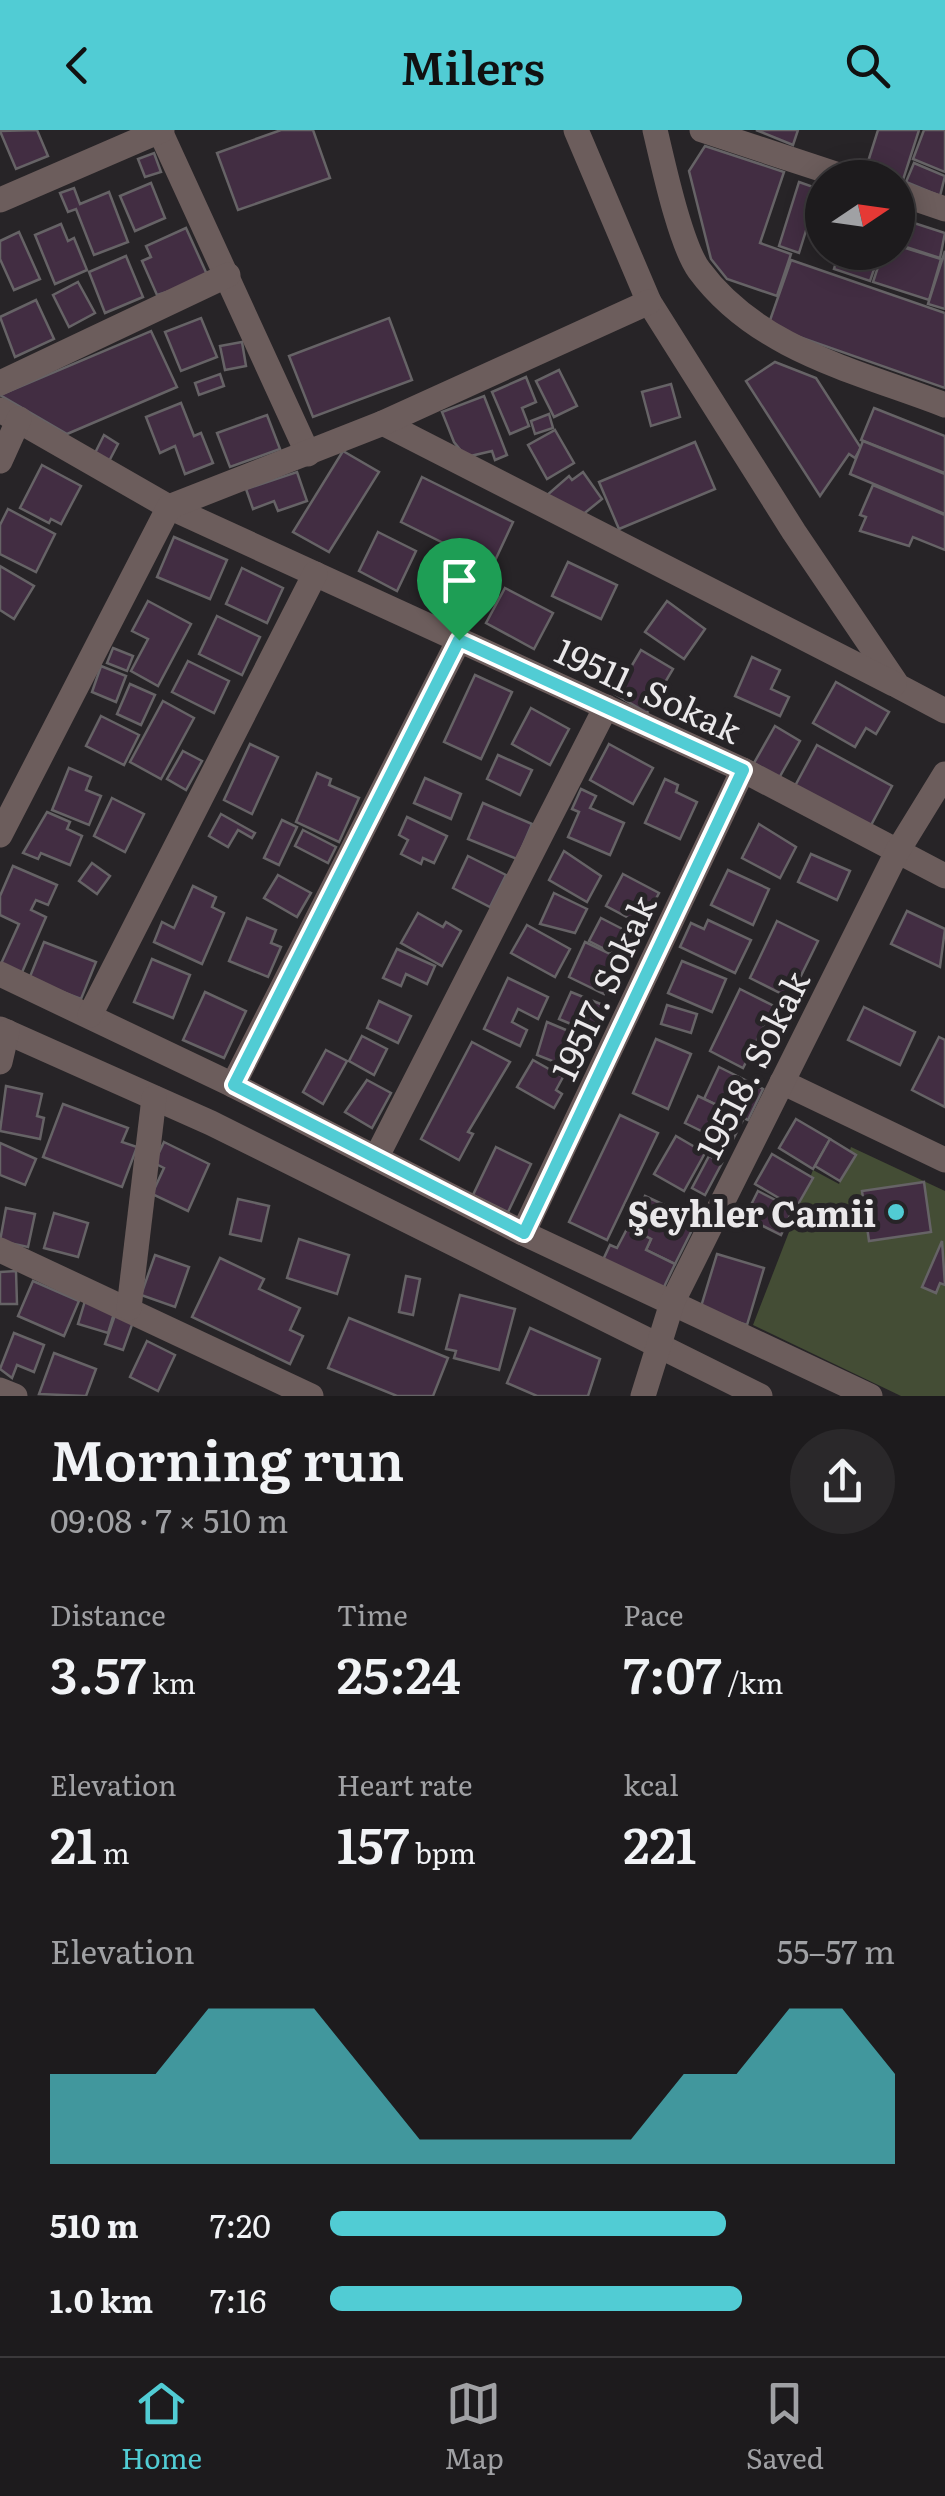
<!DOCTYPE html>
<meta charset="utf-8">
<style>
body{margin:0;font-family:Literata,serif;background:#2a282a;color:#f1f3f6;height:100vh;display:flex;flex-direction:column;font-size:38px;white-space:nowrap}
*{box-sizing:border-box;margin:0}
p{font-size:32px;color:#a0a1a4}
.icon{flex:none;width:55px;height:55px;fill:none;stroke:currentColor;stroke-width:2;stroke-linecap:round;stroke-linejoin:round}
.map{position:relative;height:1266px;overflow:hidden}
.details{display:flex;flex-direction:column;background:#1d1b1d;flex:1}
.details>*{flex:none}
.needle{width:65px;rotate:77deg}
.tools{position:absolute;left:805px;top:30px;display:grid;gap:20px}
.tools a{display:grid;place-items:center;width:110px;height:110px;border-radius:50%;background:#1d1b1d;box-shadow:0 5px 25px #0003,0 0 0 2px #3b393b;font-size:50px}
.pin{position:absolute;display:grid;place-items:center;width:85px;height:85px;color:#fff;margin:-102px -42px;border-radius:50% 50% 50% 0;rotate:-45deg;box-shadow:0 0 10px #0007}
.pin .icon{rotate:45deg}
.round{display:grid;place-items:center;flex:none;width:105px;height:105px;border-radius:52px;background:#2a282a}
.headline{display:flex;align-items:center;justify-content:space-between;height:170px;padding:0 50px}
h1{font-size:55px;font-weight:600;line-height:75px}
.metrics{display:grid;grid-template-columns:repeat(3,1fr);gap:15px;height:170px;padding:10px 50px}
.metrics div{display:grid;align-content:center}
.metrics b{font-size:50px;font-weight:600}
.metrics small{font-size:28px;font-weight:400}
.metrics p{font-size:28px}
.chart{height:280px;padding:20px 50px}
.chart p{display:flex;justify-content:space-between}
.chart svg{width:100%;height:180px;margin-top:10px;fill:#51ccd4;opacity:.7}
ul{padding:0 50px;list-style:none;font-size:32px}
li{display:grid;grid-template-columns:160px 120px 1fr;align-items:center;height:75px}
li i{height:25px;border-radius:12px;background:#51ccd4}
header{display:flex;justify-content:space-between;align-items:center;height:130px;padding:0 50px;background:#51ccd4;color:#111;font-size:45px;font-weight:600}
.menu{display:flex;justify-content:space-around;align-items:center;height:140px;border-top:2px solid #3b393b;background:#1d1b1d;font-size:28px;color:#a0a1a4}
.menu a{display:grid;justify-items:center;gap:5px}
.menu .active{color:#51ccd4}
.map>svg:first-child{display:block}
.green{fill:#444d35}
.building{fill:#422d42;stroke:#666366;stroke-width:2.5}
.lines{fill:none;stroke-linecap:round;stroke-linejoin:round}
.minor{stroke:#6c5d5c;stroke-width:25}
.route-casing{stroke:#fff;stroke-width:20}
.route{stroke:#51ccd4;stroke-width:12}
.poi-dot{fill:#51ccd4;stroke:#272427;stroke-width:4}
.labels{text-anchor:middle;dominant-baseline:central;stroke-width:10;stroke-linejoin:round;paint-order:stroke}
.street-label{font-size:35px;fill:#eae8ea;stroke:#272427}
.poi-label{font-size:35px;font-weight:bold;fill:#eae8ea;stroke:#272427;text-anchor:end}
</style>
<header><svg class="icon" aria-label="back" viewBox="0 0 24 24"><path d="M15 5l-7 7 7 7"/></svg>Milers<svg class="icon" aria-label="search" viewBox="0 0 24 24"><circle cx="10" cy="10" r="6"/><path d="M15 15l6 6"/></svg></header>
<div class="map">
<svg width="945" height="1266" viewBox="0 0 945 1266">
<rect width="100%" height="100%" fill="#272427"/>
<path class="green" d="M851,1017L945,1061V1266H901L753,1195L813,1040L839,1054Z"/>
<g class="building">
<path d="M37,0L48,26L16,39L0,1Z"/>
<path d="M281,0H313L330,48L238,80L217,23Z"/>
<path d="M756,0H798L793,15Z"/>
<path d="M878,0H919L903,50L866,38Z"/>
<path d="M924,0H945V42L913,29Z"/>
<path d="M705,16L784,42L760,113L791,124L777,166L727,149L711,129L689,41Z"/>
<path d="M154,23L161,42L145,47L138,29Z"/>
<path d="M914,33L945,46L940,66L906,52Z"/>
<path d="M799,52L819,59L799,123L779,116Z"/>
<path d="M151,53L165,88L135,101L120,66Z"/>
<path d="M74,58L80,74L109,62L128,112L94,125L76,79L68,82L60,63Z"/>
<path d="M898,87L913,91L905,118L941,129L929,170L873,152L883,122H898Z"/>
<path d="M914,93L945,103L940,128L906,117Z"/>
<path d="M61,94L68,111L74,108L87,140L55,154L35,105Z"/>
<path d="M186,98L209,149L157,165L142,131L151,127L146,116Z"/>
<path d="M19,102L40,149L14,160L0,129V111Z"/>
<path d="M945,121V179L928,174Z"/>
<path d="M839,122H880L870,151L834,139Z"/>
<path d="M126,126L143,167L105,183L89,142Z"/>
<path d="M791,130L945,183V258L768,196Z"/>
<path d="M78,152L95,183L69,197L53,165Z"/>
<path d="M36,170L54,209L15,227L0,187Z"/>
<path d="M201,188L217,227L181,241L165,202Z"/>
<path d="M389,188L412,250L313,287L289,226Z"/>
<path d="M151,201L177,257L67,304L0,265Z"/>
<path d="M242,212L246,236L225,240L220,216Z"/>
<path d="M775,232L816,248L861,318L855,328L849,324L820,366L746,251Z"/>
<path d="M559,240L577,276L554,287L536,251Z"/>
<path d="M220,244L224,256L199,265L195,253Z"/>
<path d="M526,247L536,272L522,278L529,296L510,304L492,262Z"/>
<path d="M671,254L680,287L651,296L642,262Z"/>
<path d="M484,266L507,325L495,330L492,321L466,327L454,312L442,282Z"/>
<path d="M181,273L194,306L201,303L213,333L185,344L175,316L160,323L146,287Z"/>
<path d="M874,278L945,306V343L861,310Z"/>
<path d="M549,284L553,298L535,304L531,291Z"/>
<path d="M267,285L280,319L230,337L217,303Z"/>
<path d="M555,300L574,333L547,349L528,315Z"/>
<path d="M104,305L118,314L107,335L93,327Z"/>
<path d="M863,311L945,344V384L850,344Z"/>
<path d="M695,312L715,359L619,399L599,352Z"/>
<path d="M343,321L379,342L329,422L293,402Z"/>
<path d="M42,335L81,356L61,394L51,389L49,393L20,378Z"/>
<path d="M297,342L307,371L278,381L274,371L253,379L246,359Z"/>
<path d="M583,342L602,369L581,386L546,366L569,346L572,350Z"/>
<path d="M422,347L513,392L492,437L401,392Z"/>
<path d="M873,355L945,385V420L913,407L909,416L860,401L866,387L860,385Z"/>
<path d="M8,379L55,404L36,442L0,424V395Z"/>
<path d="M378,402L416,421L397,461L359,441Z"/>
<path d="M174,407L227,430L210,469L157,447Z"/>
<path d="M568,432L617,455L601,489L552,466Z"/>
<path d="M0,436L34,456L14,489L0,480Z"/>
<path d="M242,438L283,458L267,493L226,474Z"/>
<path d="M444,438L481,454L464,492L427,475Z"/>
<path d="M505,458L553,483L534,519L486,493Z"/>
<path d="M148,471L191,494L158,556L131,541L148,509L132,501Z"/>
<path d="M667,471L705,499L684,529L645,502Z"/>
<path d="M217,486L260,507L242,545L199,524Z"/>
<path d="M113,518L133,526L127,541L107,533Z"/>
<path d="M641,520L673,539L647,583L615,564Z"/>
<path d="M752,527L780,540L771,559L789,567L780,586L735,566Z"/>
<path d="M188,531L229,551L214,583L172,562Z"/>
<path d="M101,536L126,546L116,572L92,562Z"/>
<path d="M475,545L512,562L481,629L444,612Z"/>
<path d="M836,552L889,582L876,604L866,598L855,617L813,593Z"/>
<path d="M130,554L155,565L141,595L117,584Z"/>
<path d="M163,571L194,588L161,649L130,632Z"/>
<path d="M531,578L569,599L550,635L512,614Z"/>
<path d="M101,586L139,605L124,635L86,616Z"/>
<path d="M775,596L800,611L779,648L754,633Z"/>
<path d="M250,614L278,627L252,684L224,670Z"/>
<path d="M609,614L653,638L633,674L590,650Z"/>
<path d="M817,615L892,656L870,697L795,656Z"/>
<path d="M183,621L202,631L186,660L167,649Z"/>
<path d="M498,625L532,640L520,665L487,649Z"/>
<path d="M69,638L91,647L86,660L101,666L89,695L52,680Z"/>
<path d="M317,643L331,649L329,655L359,668L339,712L296,692Z"/>
<path d="M425,648L461,664L451,689L414,673Z"/>
<path d="M665,649L678,655L676,662L697,672L680,709L645,693Z"/>
<path d="M581,659L596,666L590,678L624,693L610,725L568,707L579,682L572,679Z"/>
<path d="M112,668L144,684L125,722L94,706Z"/>
<path d="M483,673L532,694L517,729L468,709Z"/>
<path d="M47,682L70,692L67,699L82,706L70,735L41,723L38,729L23,723Z"/>
<path d="M221,684L255,703L252,708L238,700L228,717L209,706Z"/>
<path d="M407,687L447,706L434,733L423,728L421,734L401,724L408,710L399,705Z"/>
<path d="M282,690L297,697L279,735L264,728Z"/>
<path d="M759,694L796,717L780,748L742,728Z"/>
<path d="M303,700L336,717L328,733L295,716Z"/>
<path d="M564,721L601,746L587,772L549,750Z"/>
<path d="M811,724L850,741L837,770L798,752Z"/>
<path d="M468,726L506,745L490,777L453,758Z"/>
<path d="M92,733L110,746L97,764L79,751Z"/>
<path d="M13,736L57,755L48,775L36,770L31,780L46,787L20,847L0,836L19,794L0,785V766Z"/>
<path d="M728,740L769,759L753,795L711,775Z"/>
<path d="M623,744L659,763L642,795L606,776Z"/>
<path d="M278,745L311,763L297,787L264,768Z"/>
<path d="M193,756L216,767L212,777L224,783L202,834L154,812L162,792L174,798Z"/>
<path d="M554,763L587,779L575,803L540,794Z"/>
<path d="M907,781L945,799L940,837L891,814Z"/>
<path d="M418,783L443,797L446,792L461,801L442,836L401,813Z"/>
<path d="M247,788L276,800L271,813L281,817L268,847L229,831Z"/>
<path d="M601,788L636,806L624,829L589,811Z"/>
<path d="M708,790L751,810L735,843L680,817L691,793L704,799Z"/>
<path d="M777,791L818,811L790,868L750,848Z"/>
<path d="M527,795L570,819L555,847L511,823Z"/>
<path d="M44,812L96,832L81,869L29,849Z"/>
<path d="M585,812L621,829L604,864L569,847Z"/>
<path d="M397,819L435,836L427,854L406,844L401,856L383,848Z"/>
<path d="M152,829L190,845L173,888L134,872Z"/>
<path d="M682,831L726,849L712,882L668,863Z"/>
<path d="M508,848L548,867L538,889L518,879L512,892L527,900L520,916L484,899Z"/>
<path d="M740,859L774,876L743,938L710,921Z"/>
<path d="M205,862L246,881L224,928L183,910Z"/>
<path d="M571,862L608,877L591,916L578,910L583,899L559,889Z"/>
<path d="M379,871L411,886L398,913L367,898Z"/>
<path d="M667,875L697,884L691,903L661,894Z"/>
<path d="M864,877L915,902L900,935L848,910Z"/>
<path d="M547,892L578,905L565,936L537,925Z"/>
<path d="M362,906L387,919L374,945L349,931Z"/>
<path d="M939,907L945,910V977L912,960Z"/>
<path d="M656,909L691,924L668,979L633,963Z"/>
<path d="M472,912L510,932L468,1002L473,1004L459,1030L421,1009Z"/>
<path d="M326,920L347,931L323,974L303,962Z"/>
<path d="M533,930L563,947L556,960L562,964L554,978L517,957Z"/>
<path d="M719,937L763,959L748,990L704,969Z"/>
<path d="M367,950L391,963L372,998L345,982Z"/>
<path d="M6,956L42,964L37,986L44,988L40,1009L0,1001Z"/>
<path d="M698,966L744,988L730,1015L685,993Z"/>
<path d="M63,974L128,998L122,1012L137,1017L122,1057L43,1027Z"/>
<path d="M620,985L658,1003L607,1110L569,1092Z"/>
<path d="M796,989L830,1009L813,1039L779,1018Z"/>
<path d="M676,1006L705,1023L684,1061L654,1044Z"/>
<path d="M830,1009L856,1025L840,1051L815,1036Z"/>
<path d="M164,1012L209,1034L188,1081L152,1064L164,1038L154,1033Z"/>
<path d="M0,1013L36,1029L25,1055L0,1045Z"/>
<path d="M496,1017L531,1034L508,1082L473,1065Z"/>
<path d="M772,1024L813,1048L796,1078L755,1054Z"/>
<path d="M709,1026L722,1033L705,1065L692,1058Z"/>
<path d="M924,1052L931,1102L869,1111L862,1061Z"/>
<path d="M758,1061L793,1079L781,1105L745,1087Z"/>
<path d="M645,1066L697,1090L675,1134L646,1120L651,1109L630,1098Z"/>
<path d="M238,1069L269,1076L261,1111L230,1104Z"/>
<path d="M6,1078L35,1084L28,1117L0,1111Z"/>
<path d="M54,1083L88,1093L78,1127L44,1118Z"/>
<path d="M628,1097L651,1109L646,1120L675,1134L663,1159L603,1130L610,1115L617,1118Z"/>
<path d="M299,1109L349,1125L337,1164L287,1148Z"/>
<path d="M942,1111L945,1155L940,1153L936,1163L922,1157Z"/>
<path d="M717,1124L764,1138L747,1195L700,1180Z"/>
<path d="M155,1125L189,1137L175,1177L141,1165Z"/>
<path d="M220,1128L264,1149L259,1159L300,1178L290,1200L303,1206L290,1234L192,1187Z"/>
<path d="M16,1141L17,1174H0V1142Z"/>
<path d="M406,1146L420,1149L413,1185L399,1182Z"/>
<path d="M33,1151L79,1171L64,1206L18,1186Z"/>
<path d="M460,1165L515,1179L499,1240L454,1228L456,1221L446,1219Z"/>
<path d="M85,1171L115,1180L108,1203L78,1194Z"/>
<path d="M115,1185L133,1192L123,1220L105,1214Z"/>
<path d="M349,1188L448,1228L433,1266H397L328,1238Z"/>
<path d="M530,1198L600,1229L588,1266H537L507,1253Z"/>
<path d="M14,1203L44,1215L34,1242L17,1235L12,1248L0,1239Z"/>
<path d="M147,1211L175,1225L158,1261L130,1247Z"/>
<path d="M54,1223L96,1239L86,1266L39,1264Z"/>
</g>
<g class="lines">
<g class="minor">
<path d="M576,0L649,172L794,402L898,556L945,581"/>
<path d="M655,0C663,33 680,114 699,140C758,220 857,241 945,275"/>
<path d="M702,0L848,48"/>
<path d="M160,1L308,324"/>
<path d="M898,63L945,79"/>
<path d="M0,70L162,0"/>
<path d="M0,253L228,145"/>
<path d="M0,280L169,377L743,640L945,746"/>
<path d="M383,293L894,554"/>
<path d="M0,331L19,289"/>
<path d="M0,705L169,377L383,293L649,172"/>
<path d="M0,844L233,955L523,1103L870,1266"/>
<path d="M90,885L315,444"/>
<path d="M0,899L211,993L760,1266"/>
<path d="M0,932L7,902"/>
<path d="M782,952L945,1030"/>
<path d="M233,955L459,510"/>
<path d="M376,1028L606,577"/>
<path d="M523,1103L743,640"/>
<path d="M0,1120L311,1266"/>
<path d="M129,1178L154,968"/>
<path d="M0,1260L15,1266"/>
<path d="M643,1266L672,1173L897,722L945,644"/>
</g>
</g>
<g class="lines">
<defs>
<path id="route" d="M459,510L743,640L524,1103L234,955Z"/>
</defs>
<use href="#route" class="route-casing"/>
<use href="#route" class="route"/>
</g>
<circle class="poi-dot" cx="896" cy="1082" r="10"/>
<g class="labels">
<g class="street-label">
<text transform="translate(649 559) rotate(25)">19511. Sokak</text>
<text transform="translate(602 857) rotate(-65)">19517. Sokak</text>
<text transform="translate(751 934) rotate(-63)">19518. Sokak</text>
</g>
<g class="poi-label">
<text x="876" y="1082">Şeyhler Camii</text>
</g>
</g>
</svg>
<div class="tools">
<a><svg class="needle" viewBox="-14 -14 28 28"><path d="M0-13l5 13h-10z" fill="#e53935"/><path d="M0 13l5-13h-10z" fill="#a0a1a4"/></svg></a>
</div>
<div class="pin" style="left:459px;top:510px;background:#1e9e55"><svg class="icon" aria-label="arrive" viewBox="0 0 24 24"><path d="M6 21V4h12l-3 4 3 4H6"/></svg></div>
</div>
<section class="details">
<div class="headline"><div><h1>Morning run</h1><p>09:08 · 7 × 510 m</p></div><a class="round"><svg class="icon" aria-label="share" viewBox="0 0 24 24"><path d="M12 15V3M7 8l5-5 5 5M5 13v7h14v-7"/></svg></a></div>
<div class="metrics">
<div><p>Distance</p><b>3.57<small> km</small></b></div>
<div><p>Time</p><b>25:24</b></div>
<div><p>Pace</p><b>7:07<small> /km</small></b></div>
</div>
<div class="metrics">
<div><p>Elevation</p><b>21<small> m</small></b></div>
<div><p>Heart rate</p><b>157<small> bpm</small></b></div>
<div><p>kcal</p><b>221</b></div>
</div>
<div class="chart"><p><span>Elevation</span>55–57 m</p>
<svg viewBox="0 0 160 44" preserveAspectRatio="none"><path d="M0 44V22L10 22L20 22L30 6L40 6L50 6L60 22L70 38L80 38L90 38L100 38L110 38L120 22L130 22L140 6L150 6L160 22V44z"/></svg>
</div>
<ul>
<li><b>510 m</b>7:20<i style="width:70%"></i></li>
<li><b>1.0 km</b>7:16<i style="width:73%"></i></li>
</ul>
</section>
<nav class="menu">
<a class="active"><svg class="icon" aria-label="home" viewBox="0 0 24 24"><path d="M3 11l9-7 9 7M6 9v11h12V9"/></svg>Home</a>
<a><svg class="icon" aria-label="map" viewBox="0 0 24 24"><path d="M3 6l6-2 6 2 6-2v14l-6 2-6-2-6 2zM9 4v14M15 6v14"/></svg>Map</a>
<a><svg class="icon" aria-label="saved" viewBox="0 0 24 24"><path d="M7 4h10v16l-5-4-5 4z"/></svg>Saved</a>
</nav>
